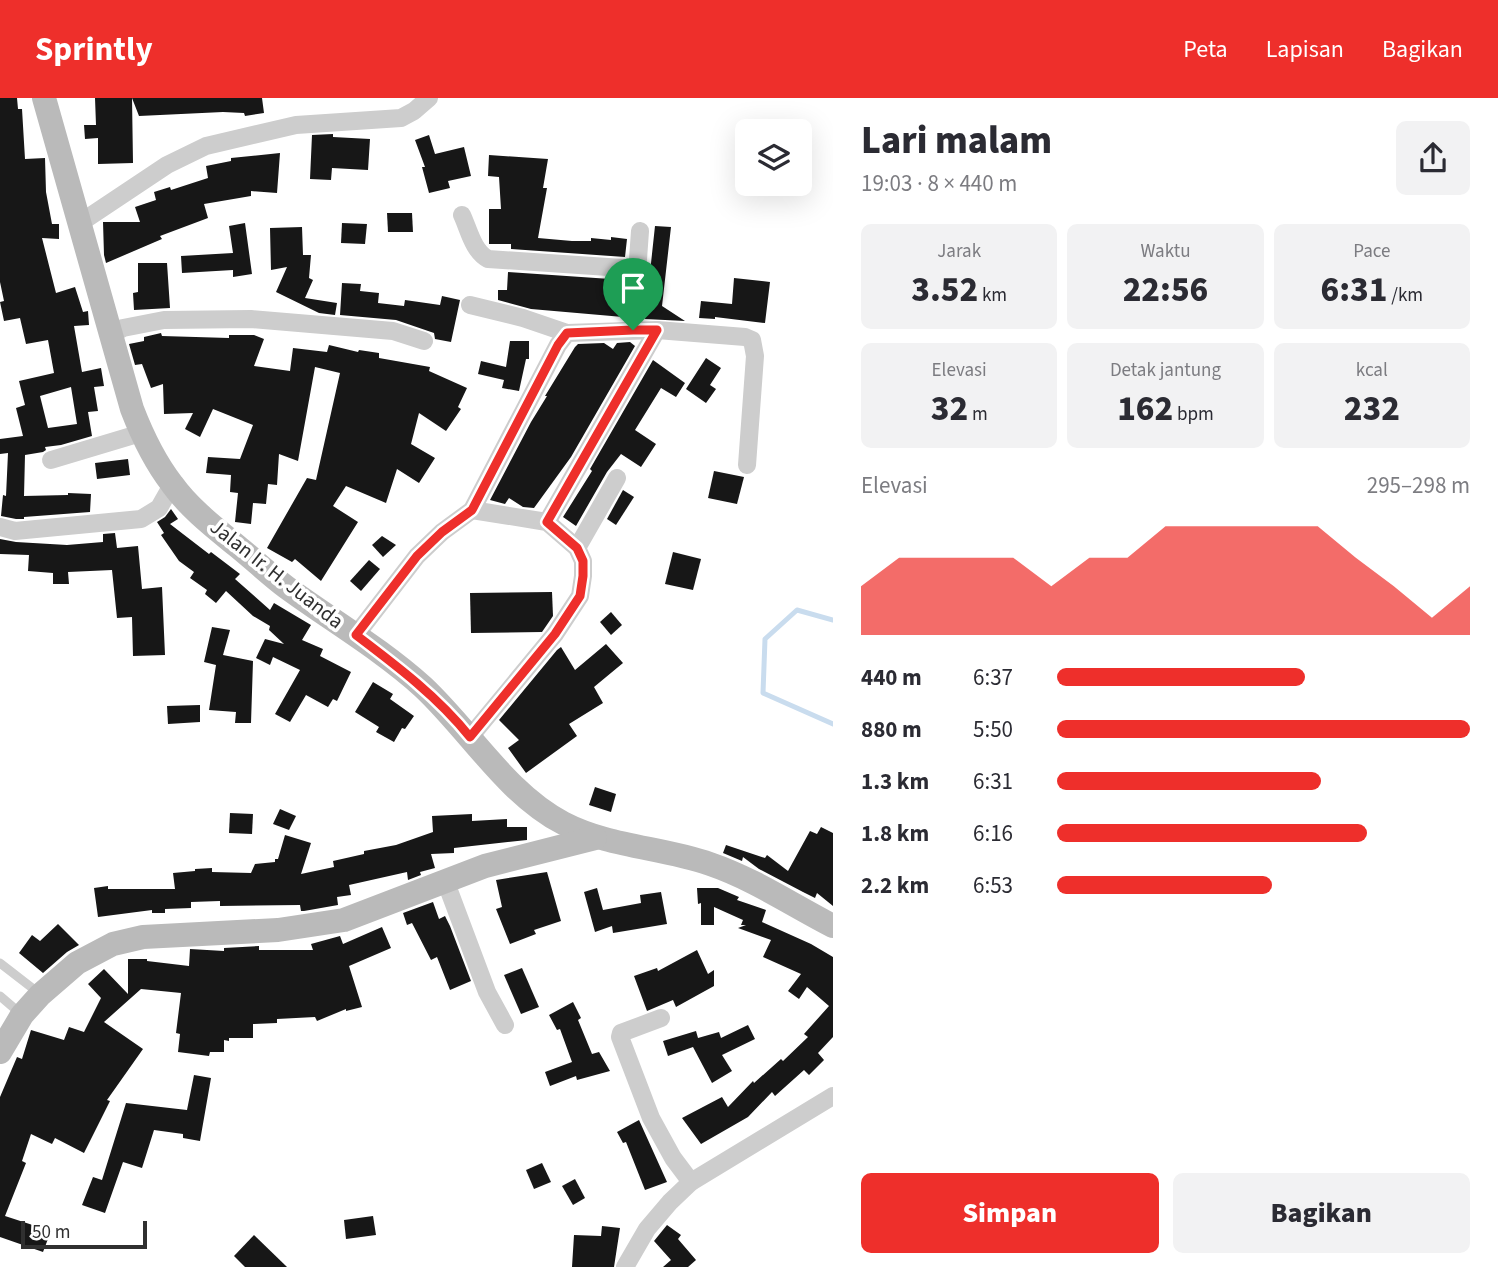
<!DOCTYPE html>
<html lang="id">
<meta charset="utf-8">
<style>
body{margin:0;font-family:"Source Sans 3",sans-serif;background:#f2f2f3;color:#2b2b33;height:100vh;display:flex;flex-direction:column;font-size:26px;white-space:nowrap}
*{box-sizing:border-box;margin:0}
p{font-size:23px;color:#7c7c81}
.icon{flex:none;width:38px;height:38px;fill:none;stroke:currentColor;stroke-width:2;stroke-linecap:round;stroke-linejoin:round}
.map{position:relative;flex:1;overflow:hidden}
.side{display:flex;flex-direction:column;background:#fff;width:665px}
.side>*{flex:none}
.tools{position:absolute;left:735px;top:21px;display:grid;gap:14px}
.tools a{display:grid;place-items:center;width:77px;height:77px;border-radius:10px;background:#fff;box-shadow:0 7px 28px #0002;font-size:35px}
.scale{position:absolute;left:21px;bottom:18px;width:126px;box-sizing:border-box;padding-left:7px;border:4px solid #303030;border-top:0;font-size:19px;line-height:24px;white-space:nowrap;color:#303030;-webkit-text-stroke:5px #fff;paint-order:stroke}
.pin{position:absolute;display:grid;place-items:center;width:60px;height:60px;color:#fff;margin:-72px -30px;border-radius:50% 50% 50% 0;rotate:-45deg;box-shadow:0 0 7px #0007}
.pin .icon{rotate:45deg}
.round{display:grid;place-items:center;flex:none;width:74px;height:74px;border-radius:10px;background:#f2f2f3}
.headline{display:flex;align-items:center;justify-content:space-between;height:119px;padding:0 28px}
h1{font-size:38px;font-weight:800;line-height:52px}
.figures{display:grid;grid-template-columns:repeat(3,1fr);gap:10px;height:119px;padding:7px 28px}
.figures div{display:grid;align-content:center;border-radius:10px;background:#f2f2f3;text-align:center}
.figures b{font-size:35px;font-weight:800}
.figures small{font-size:19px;font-weight:400}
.figures p{font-size:19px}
.chart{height:196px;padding:14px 28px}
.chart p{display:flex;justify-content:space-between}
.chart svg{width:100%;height:126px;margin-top:7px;fill:#ee2f2b;opacity:.7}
.cta{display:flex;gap:14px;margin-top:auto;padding:14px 28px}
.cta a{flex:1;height:80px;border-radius:10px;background:#ee2f2b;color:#fff;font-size:28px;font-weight:800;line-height:80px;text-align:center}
.cta a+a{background:#f2f2f3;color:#2b2b33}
ul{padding:0 28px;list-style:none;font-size:23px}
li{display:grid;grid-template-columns:112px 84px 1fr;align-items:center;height:52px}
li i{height:18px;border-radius:9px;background:#ee2f2b}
header{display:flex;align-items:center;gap:42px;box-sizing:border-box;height:98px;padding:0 35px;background:#ee2f2b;color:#fff}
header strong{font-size:33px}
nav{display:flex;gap:38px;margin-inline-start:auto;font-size:24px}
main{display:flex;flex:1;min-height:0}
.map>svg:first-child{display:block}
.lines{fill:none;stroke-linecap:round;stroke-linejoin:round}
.stream{stroke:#c9dcee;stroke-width:5}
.building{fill:#171717;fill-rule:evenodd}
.lane{stroke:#cdcdcd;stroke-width:9}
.street{stroke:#cdcdcd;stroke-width:18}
.secondary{stroke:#bababa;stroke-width:24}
.route-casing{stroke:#fff;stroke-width:14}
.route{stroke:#ee2f2b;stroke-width:9}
.labels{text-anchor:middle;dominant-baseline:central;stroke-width:7;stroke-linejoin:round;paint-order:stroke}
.street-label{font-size:21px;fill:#303030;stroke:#fff}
</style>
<header>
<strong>Sprintly</strong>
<nav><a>Peta</a><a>Lapisan</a><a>Bagikan</a></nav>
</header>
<main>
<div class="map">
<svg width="833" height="1169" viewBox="0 0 833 1169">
<rect width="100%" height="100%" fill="#fff"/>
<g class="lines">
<path class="stream" d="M833,522L797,512L765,541L763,595L833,626"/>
</g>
<g class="building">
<path d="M0,0H17L18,11H22L25,61L45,60L46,94L52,126H59V141L42,140L56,195L75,189L83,214L88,213L89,227L74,228L82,274L101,270L104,288L94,289L98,313L88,314L92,338L61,347L45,349L46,352L43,354L25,357L24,398L68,397V395L91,396L90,414L24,419V421H16L1,418L3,397L6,398L8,355L0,356V341L23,338L16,310L25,307L19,283L54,275L48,242L26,246L20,220L4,223L0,204L4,203L0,184ZM71,289L77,326L48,330L40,298Z"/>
<path d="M95,0H132L133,65L98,66V40L85,41L84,27H96Z"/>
<path d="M132,0H262L264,15L245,18L244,15L223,14L139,18Z"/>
<path d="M333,36V39L370,41L368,72L332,70L331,82L310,81L312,37Z"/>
<path d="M429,37L435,56L464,49L471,78L448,83L450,90L429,95L422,69H425L415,42Z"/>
<path d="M280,55L277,95L251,93V98L204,106L208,120L160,138L162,141L106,165L104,157L103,124H140L135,109L156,102L154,94L170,89L171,92L208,80L206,68L231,63V60Z"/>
<path d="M489,57L548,61L543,90H547L538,140L572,143H591V140L611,142V139L627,141L625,159L511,151V146H489V111H501L499,79L488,78Z"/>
<path d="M387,115H412L413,134H388Z"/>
<path d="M245,125L252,176L233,179V172L182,175L181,158L233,155L229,128Z"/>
<path d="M342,125L367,126L365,146L341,145Z"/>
<path d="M655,128L671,129L662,208L685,223L645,221Z"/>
<path d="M302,129L303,157H311L309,180L313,182L305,200L337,205L335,217L319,215L276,194L287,169L271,172L270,130Z"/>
<path d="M138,165H167L170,210L134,212L133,195L138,194Z"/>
<path d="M508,174L625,182L623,219L531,211L498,202V192H507Z"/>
<path d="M734,180L770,184L765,225L715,219V221L699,220L701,203L732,206Z"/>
<path d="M342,185L361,186L360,193L379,195L378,205L404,208L405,202L440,207L442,198L460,202L451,244L435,241L434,235L396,222L340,217Z"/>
<path d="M161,235L162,238L229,240V237H254L264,241L254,268L290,273L293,250L327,254L329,247L358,254L359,252L379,255V260L430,269L429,273L467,290L458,309L461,311L446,333L419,315L411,346L435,360L419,385L397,371L386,405L346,388L333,408L358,424L321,483L295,461L292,464L267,450L307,380L316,382L340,275L315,269L298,363L279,356L277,387L268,386L266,406L253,405L251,426L235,424L238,395L230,394L231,377L206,375L208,359L240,361L253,327L213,311L200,339L185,331L193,315L164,316L163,286L151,290L142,266L135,267L129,246L144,243V239Z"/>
<path d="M510,243H529V261H526L519,293L502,290L504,282L478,276L481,263L506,269Z"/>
<path d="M630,244L635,248L571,359L534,410L523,409L509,400L505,406L490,402L531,324L547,298H545L575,249L578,246L604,245L613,251L617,245Z"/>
<path d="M706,260L721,270L710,287L716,291L706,305L686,291Z"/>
<path d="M653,262L685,285L676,299L661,290L635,332L656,346L641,369L621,356L607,374L576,428L563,419L592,373L590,371Z"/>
<path d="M128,361L130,377L97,381L95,365Z"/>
<path d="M714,373L744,379L737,406L708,400Z"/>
<path d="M623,392L634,399L616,427L607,421Z"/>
<path d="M171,411L178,421L170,426L209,456L211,454L240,476L235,481L270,512L274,505L311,527L302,542L323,551L320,558L351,574L337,603L333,601L328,609L306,597L290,624L275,616L300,572L273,559L270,567L256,560L265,541L284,546L269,532L270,528L253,518L226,493L216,505L205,496L207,492L190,480L194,474L179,463L161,437L164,435L157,424L165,419Z"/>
<path d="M115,435L117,450L138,448L142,491L162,489L165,557L133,558L132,519L117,520L112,472L68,474L69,486H53V475L28,473L29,457L0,456V441L16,444L67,447L103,444V436Z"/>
<path d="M382,438L396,447L383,459L372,447Z"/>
<path d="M673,454L701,461L693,492L665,486Z"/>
<path d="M369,462L380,471L361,493L350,483Z"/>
<path d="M552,494L553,518L542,534L471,535L470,495Z"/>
<path d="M611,514L622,527L611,537L600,524Z"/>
<path d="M212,529L230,532L223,557L253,563L251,625H235L236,614L209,612L216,567L204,564Z"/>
<path d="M606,546L623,565L594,589L603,605L569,626L577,638L526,675L508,650L519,642L499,622L557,552L561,549L575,572Z"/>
<path d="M373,584L393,596L390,601L414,618L405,631L402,630L394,644L376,634L379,629L355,614Z"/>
<path d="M200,607V624L168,626L167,608Z"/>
<path d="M595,689L616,696L611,714L589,707Z"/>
<path d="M280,711L296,718L289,732L273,726Z"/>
<path d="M230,715L253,716L252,736L229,735Z"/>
<path d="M472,716V723L507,721V729H527V742L454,750V755L431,756L435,770L420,774L421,777L408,782L407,774L349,787L351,797L337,799L338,807L304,813H301L300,807L220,808V803L191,804V810L165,811V815H152V812L98,819L94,790L108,788V791H175L173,775L195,773V771L212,770V774L251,775L255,766L275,764V761H278L285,737L311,745L301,776L334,769L333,763L364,756V753L396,747L433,734L432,718Z"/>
<path d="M821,729L833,735V808L817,795L815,800L803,794L759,771L743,759L742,763L723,755L726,747L765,760L767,757L788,773L810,733L817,736Z"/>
<path d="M547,774L561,823L534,832L536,836L510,846L496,811L502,809L496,782Z"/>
<path d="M597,790L603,812L641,805L640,797L661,794L667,826L613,835L612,828L595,834L584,794Z"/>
<path d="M697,790H718L739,799L737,802L766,812L762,824L811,846L833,859V939L818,955L824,962L809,977L804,972L775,998L772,994L748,1019L701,1046L682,1020L722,999L728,1009L753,983L754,985L781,961L783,963L808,939L804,936L829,908L807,889L799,901L788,893L801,876L763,859L771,842L738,830L746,827H741L743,822L714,809V827H701V805L698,806Z"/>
<path d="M433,804L439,821L445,818L450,828L471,883L450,892L437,859L431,862L412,825L407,827L403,815Z"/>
<path d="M58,826L79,847L67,854L43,875L19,855L32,837L40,843Z"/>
<path d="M382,829L391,850L349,868L362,909L346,913V911L317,923L315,919L277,921V925L253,926V940H229V943L224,942V954H210L209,958L178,954L180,936L176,935L181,895L141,891L104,924L143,951L107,1002L110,1003L84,1055L55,1040L52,1046L31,1036L22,1063L26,1065L5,1118L51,1133L43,1154L0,1139V999L17,959L22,961L31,932L64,942L69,929L84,934L101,900L88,886L104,871L128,896V861H147V863L189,868L190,851L224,853V850L259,848V852H313L311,846L340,838L343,846Z"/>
<path d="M697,852L708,876L714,872V888L676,909L673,902L647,913L634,878L657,870L658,873Z"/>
<path d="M522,870L539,909L521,916L504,877Z"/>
<path d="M573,904L581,920L578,922L592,956L599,954L610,973L577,982L576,978L550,988L545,974L572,964L560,931L557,932L549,917Z"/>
<path d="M748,927L755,941L722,957L732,973L712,985L693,949L668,958L663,943L696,933L698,940L719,934L721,940Z"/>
<path d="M194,977L211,980L200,1043L183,1040V1036L154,1032L142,1070L123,1064L105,1115L82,1107L93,1079L102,1082L126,1005L187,1012Z"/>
<path d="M639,1022L667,1084L645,1092L626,1044L623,1045L617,1034Z"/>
<path d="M542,1065L551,1084L534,1091L526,1072Z"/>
<path d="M575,1081L585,1100L573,1107L562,1088Z"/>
<path d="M373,1118L376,1137L346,1141L344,1122Z"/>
<path d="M667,1127L681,1137L678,1141L696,1162L688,1169H663L671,1162L654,1143Z"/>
<path d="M602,1128L620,1130L614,1169H572L574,1137L601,1138Z"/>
<path d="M254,1137L287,1169H245L234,1158Z"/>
</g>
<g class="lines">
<g class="lane">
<path d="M0,865L40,896"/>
<path d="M0,898L21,916"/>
</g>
<g class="street">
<path d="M462,117C469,132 473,153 488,161L638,171"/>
<path d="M80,125L167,67L206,48L296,27L401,20L414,13L429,0"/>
<path d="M470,207L523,220L567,235"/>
<path d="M633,232L640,133"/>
<path d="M110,237L123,230L164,222L251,221L393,233L424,243"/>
<path d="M51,362L141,335"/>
<path d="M547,424L657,232"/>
<path d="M0,429L15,433L141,421L159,410L172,387"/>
<path d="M577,450L617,380"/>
<path d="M356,537L417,458L442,434L472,412L558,247L567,235L657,232L745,239L752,242L755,258L747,367"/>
<path d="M470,639L555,536L580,498L583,478V463L577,450L547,424L472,412"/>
<path d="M445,782L487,894L505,927"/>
<path d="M661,920L621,935L620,939L651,1020L673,1060L691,1084"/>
<path d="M625,1169L647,1131L670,1104L691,1084L833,998"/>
</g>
<g class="secondary">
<path d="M44,0L132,311C142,337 155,364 172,386C189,410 215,430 237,448C253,461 269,476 286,489C331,522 381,551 423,589C470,633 506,695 563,725C609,749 661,749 710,766C754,781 792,807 833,828"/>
<path d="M0,954L22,917L40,897L77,865L113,846L143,839L278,832L344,822L485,768L595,740"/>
</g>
</g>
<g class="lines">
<defs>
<path id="route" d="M633,232H657L547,424L577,450L583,463V478L580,498L555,536L470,639C438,599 397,568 356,537L417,458L442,434L472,412L558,247L567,235Z"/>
</defs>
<use href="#route" class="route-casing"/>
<use href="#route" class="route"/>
</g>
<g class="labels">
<g class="street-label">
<text transform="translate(277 476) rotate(38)">Jalan Ir. H. Juanda</text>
</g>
</g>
</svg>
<div class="tools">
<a><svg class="icon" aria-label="layers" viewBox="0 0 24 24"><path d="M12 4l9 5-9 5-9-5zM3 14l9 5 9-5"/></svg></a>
</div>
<div class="scale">50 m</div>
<div class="pin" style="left:633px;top:232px;background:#1e9e55"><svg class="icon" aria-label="arrive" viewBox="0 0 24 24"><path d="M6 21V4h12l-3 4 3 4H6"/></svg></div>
</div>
<section class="side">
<div class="headline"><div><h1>Lari malam</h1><p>19:03 · 8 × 440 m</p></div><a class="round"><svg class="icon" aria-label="share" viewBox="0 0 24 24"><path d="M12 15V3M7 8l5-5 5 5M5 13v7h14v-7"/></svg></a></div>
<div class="figures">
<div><p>Jarak</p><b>3.52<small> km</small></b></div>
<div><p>Waktu</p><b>22:56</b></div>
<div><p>Pace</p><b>6:31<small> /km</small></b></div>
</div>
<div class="figures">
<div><p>Elevasi</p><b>32<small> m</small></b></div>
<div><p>Detak jantung</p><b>162<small> bpm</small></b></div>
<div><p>kcal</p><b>232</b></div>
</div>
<div class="chart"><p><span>Elevasi</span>295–298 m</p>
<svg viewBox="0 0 160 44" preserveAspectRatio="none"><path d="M0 44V27L10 17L20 17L30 17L40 17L50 27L60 17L70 17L80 6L90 6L100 6L110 6L120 6L130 17L140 27L150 38L160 27V44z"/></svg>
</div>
<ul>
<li><b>440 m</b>6:37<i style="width:60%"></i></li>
<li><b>880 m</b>5:50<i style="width:100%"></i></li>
<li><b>1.3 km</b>6:31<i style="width:64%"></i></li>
<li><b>1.8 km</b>6:16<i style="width:75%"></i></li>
<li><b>2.2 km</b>6:53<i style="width:52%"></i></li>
</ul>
<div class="cta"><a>Simpan</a><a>Bagikan</a></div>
</section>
</main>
